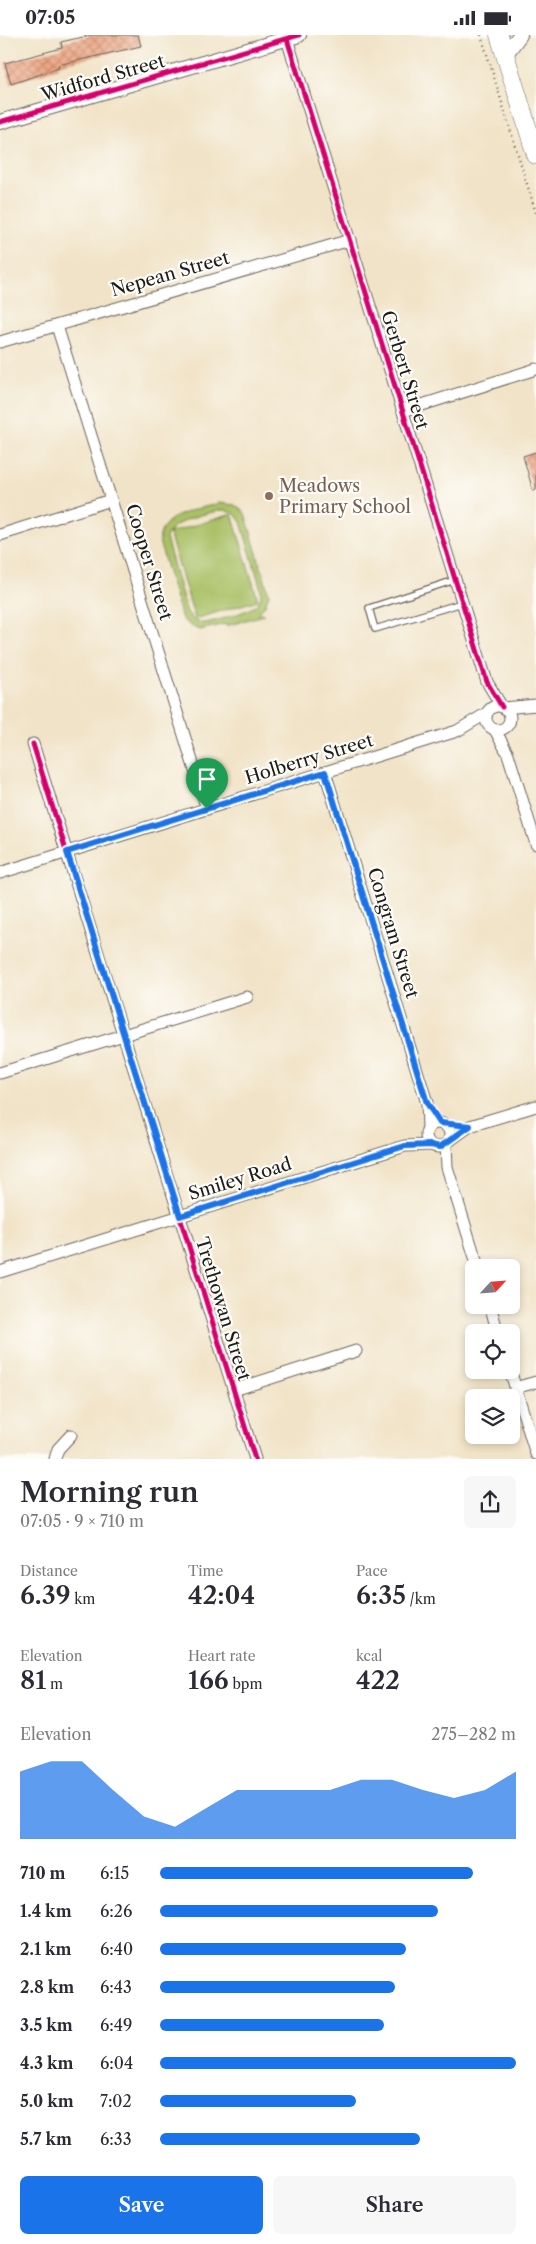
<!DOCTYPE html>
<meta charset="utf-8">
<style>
body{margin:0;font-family:"Libre Caslon Text",serif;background:#f7f7f7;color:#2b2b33;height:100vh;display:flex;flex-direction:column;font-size:19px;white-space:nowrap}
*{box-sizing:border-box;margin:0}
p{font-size:16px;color:#7c7c81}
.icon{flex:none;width:28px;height:28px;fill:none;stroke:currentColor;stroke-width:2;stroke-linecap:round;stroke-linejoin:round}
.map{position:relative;height:1424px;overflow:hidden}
.sheet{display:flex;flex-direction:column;background:#fff;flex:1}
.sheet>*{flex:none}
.needle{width:32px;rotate:64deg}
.buttons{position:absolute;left:465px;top:1224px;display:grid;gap:10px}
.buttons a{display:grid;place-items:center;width:55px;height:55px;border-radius:8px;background:#fff;box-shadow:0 2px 8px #0003;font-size:25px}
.pin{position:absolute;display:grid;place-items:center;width:42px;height:42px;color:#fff;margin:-51px -21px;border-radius:50% 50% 50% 0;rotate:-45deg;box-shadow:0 0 5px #0007}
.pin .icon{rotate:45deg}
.round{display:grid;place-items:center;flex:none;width:52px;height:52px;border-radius:8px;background:#f7f7f7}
.summary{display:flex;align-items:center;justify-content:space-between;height:85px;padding:0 20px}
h1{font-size:28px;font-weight:600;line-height:38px}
.stats{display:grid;grid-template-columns:repeat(3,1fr);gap:8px;height:85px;padding:5px 20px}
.stats div{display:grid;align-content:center}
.stats b{font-size:25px;font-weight:600}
.stats small{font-size:14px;font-weight:400}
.stats p{font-size:14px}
.chart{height:140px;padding:10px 20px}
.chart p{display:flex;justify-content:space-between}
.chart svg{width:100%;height:90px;margin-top:5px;fill:#1a73e8;opacity:.7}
.cta{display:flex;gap:10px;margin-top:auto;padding:10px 20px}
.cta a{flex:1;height:58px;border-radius:8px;background:#1a73e8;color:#fff;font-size:20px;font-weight:600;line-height:58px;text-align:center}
.cta a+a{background:#f7f7f7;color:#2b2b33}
ul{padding:0 20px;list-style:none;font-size:16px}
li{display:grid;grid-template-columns:80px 60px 1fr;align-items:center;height:38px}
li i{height:12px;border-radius:6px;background:#1a73e8}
.status{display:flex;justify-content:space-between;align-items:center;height:35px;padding:0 25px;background:#fff;direction:ltr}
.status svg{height:14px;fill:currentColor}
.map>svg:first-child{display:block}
.pitch{fill:#a9c065;stroke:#626e40;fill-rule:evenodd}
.building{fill:url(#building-cross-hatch)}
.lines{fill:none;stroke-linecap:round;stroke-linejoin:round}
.service-casing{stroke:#676258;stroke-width:8}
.minor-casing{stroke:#676258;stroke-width:13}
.tertiary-casing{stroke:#676258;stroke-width:16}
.primary-casing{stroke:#676258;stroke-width:19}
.path{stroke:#676258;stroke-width:2.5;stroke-dasharray:1 4;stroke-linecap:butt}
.service{stroke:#fff;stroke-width:5.5}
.minor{stroke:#fff;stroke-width:11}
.tertiary{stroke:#fff;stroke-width:14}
.primary{stroke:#fff;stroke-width:18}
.cycleway-casing{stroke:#fdfcf7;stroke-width:8}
.cycleway{stroke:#d6006c;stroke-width:5}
.route-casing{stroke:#fff;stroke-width:10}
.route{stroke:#1a73e8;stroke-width:6}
.education-dot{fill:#8d6e63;stroke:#fdfcf7;stroke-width:2}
.labels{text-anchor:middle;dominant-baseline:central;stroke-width:4.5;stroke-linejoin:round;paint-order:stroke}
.street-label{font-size:18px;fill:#1c1c1c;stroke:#fdfcf7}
.education-label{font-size:18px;fill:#785e54;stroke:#fdfcf7;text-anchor:start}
</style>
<div class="status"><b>07:05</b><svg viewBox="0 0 49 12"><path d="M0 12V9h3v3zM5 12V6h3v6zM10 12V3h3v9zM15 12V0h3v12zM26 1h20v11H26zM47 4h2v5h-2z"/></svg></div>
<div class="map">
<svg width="536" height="1424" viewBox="0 0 536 1424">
<defs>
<pattern id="building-cross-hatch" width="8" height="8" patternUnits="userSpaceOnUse" patternTransform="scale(1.25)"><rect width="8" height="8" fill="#ec9e78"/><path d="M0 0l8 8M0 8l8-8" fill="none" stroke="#be8062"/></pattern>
</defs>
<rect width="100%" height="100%" fill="#fdfcf7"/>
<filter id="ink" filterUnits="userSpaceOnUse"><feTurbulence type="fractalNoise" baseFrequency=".02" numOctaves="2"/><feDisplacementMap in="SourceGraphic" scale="10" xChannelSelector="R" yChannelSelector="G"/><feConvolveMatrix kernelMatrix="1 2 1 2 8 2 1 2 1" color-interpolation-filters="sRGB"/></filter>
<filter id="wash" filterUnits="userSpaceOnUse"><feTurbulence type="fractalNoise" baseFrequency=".0096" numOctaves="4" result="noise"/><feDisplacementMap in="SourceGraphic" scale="20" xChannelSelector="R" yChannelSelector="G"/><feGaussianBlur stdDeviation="1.12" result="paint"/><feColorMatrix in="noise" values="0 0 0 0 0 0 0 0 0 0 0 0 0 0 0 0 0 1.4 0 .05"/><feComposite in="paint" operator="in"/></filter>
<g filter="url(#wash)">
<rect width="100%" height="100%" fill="#f1e3c7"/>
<g class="pitch">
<path d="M219,468L235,470L245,478L269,559L265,570L257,579L262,578L263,580L226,591L225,589L200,595L191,591L182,584L160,510C155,479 197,475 219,468ZM224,475L235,479L241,487L261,554C261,560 261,565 257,569C251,576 209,589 201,588C193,586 189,581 186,575L166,503C171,485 207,478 224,475Z"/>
<path d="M232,479L258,565L195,584L169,498Z"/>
</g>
<g id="blocks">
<g class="building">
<path d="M92,0H138L141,11L58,30L59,33L11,49L5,28L62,13L61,7Z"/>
<path d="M536,417V455L533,456L523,421Z"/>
</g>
</g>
</g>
<g filter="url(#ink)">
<use href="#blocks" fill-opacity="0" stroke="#676258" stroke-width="1"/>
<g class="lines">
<defs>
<path id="service" d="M455,545L369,573L375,594L462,568"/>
<g id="minor">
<path d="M287,4L487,647L502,672"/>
<path d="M57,291L207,774"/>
<path d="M0,307L350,205"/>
<path d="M403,376L536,334"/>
<path d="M0,500L111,465"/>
<circle cx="498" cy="683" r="12"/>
<path d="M504,673L536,670"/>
<path d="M495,695L508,719L536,809"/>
<path d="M33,709L255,1424"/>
<path d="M325,737L427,1068L428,1092"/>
<path d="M0,838L457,696L487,678"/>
<path d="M0,1038L247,962"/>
<circle cx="438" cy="1100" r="12"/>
<path d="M449,1106L470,1091L536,1071"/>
<path d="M446,1109L447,1132L478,1232"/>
<path d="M0,1237L405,1111L431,1110"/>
<path d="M490,1270L498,1298"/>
<path d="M510,1335L536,1419"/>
<path d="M515,1353L536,1347"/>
<path d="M234,1355L356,1316"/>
<path d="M55,1424L58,1414L71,1400"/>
</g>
<g id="tertiary">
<path d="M505,20L520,0"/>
<path d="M0,87L299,0"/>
</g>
<path id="primary" d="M499,0L536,120"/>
</defs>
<use href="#service" class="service-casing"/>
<use href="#minor" class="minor-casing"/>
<use href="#tertiary" class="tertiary-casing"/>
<use href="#primary" class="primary-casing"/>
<path class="path" d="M481,0L536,178"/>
<use href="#service" class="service"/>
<use href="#minor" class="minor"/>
<use href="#tertiary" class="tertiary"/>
<use href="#primary" class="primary"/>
<defs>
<g id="cycleway">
<path d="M287,4L487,647L502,672"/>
<path d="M0,87L299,0"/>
<path d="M33,709L255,1424"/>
</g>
</defs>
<use href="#cycleway" class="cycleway-casing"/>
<use href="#cycleway" class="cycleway"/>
</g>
</g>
<g class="lines" filter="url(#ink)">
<defs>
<path id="route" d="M325,737L427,1068L440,1088L470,1091L440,1112L431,1110L405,1111L180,1181L67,817Z"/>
</defs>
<use href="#route" class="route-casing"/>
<use href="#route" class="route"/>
</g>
<circle class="education-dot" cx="269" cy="461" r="5"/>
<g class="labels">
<g class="street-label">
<text transform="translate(103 43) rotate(-16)">Widford Street</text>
<text transform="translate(170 239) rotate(-16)">Nepean Street</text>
<text transform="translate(405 335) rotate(73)">Gerbert Street</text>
<text transform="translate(149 527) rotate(73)">Cooper Street</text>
<text transform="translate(309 724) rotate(-17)">Holberry Street</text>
<text transform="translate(393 898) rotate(73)">Congram Street</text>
<text transform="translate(240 1144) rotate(-17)">Smiley Road</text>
<text transform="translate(223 1274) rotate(73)">Trethowan Street</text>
</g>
<g class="education-label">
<text x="279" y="451">Meadows<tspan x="279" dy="21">Primary School</tspan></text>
</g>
</g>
</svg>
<div class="buttons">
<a><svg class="needle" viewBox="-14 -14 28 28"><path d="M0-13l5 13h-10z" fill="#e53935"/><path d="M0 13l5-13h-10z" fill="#7c7c81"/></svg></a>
<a><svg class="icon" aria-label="locate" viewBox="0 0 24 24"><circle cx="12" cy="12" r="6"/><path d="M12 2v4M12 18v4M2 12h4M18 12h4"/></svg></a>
<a><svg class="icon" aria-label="layers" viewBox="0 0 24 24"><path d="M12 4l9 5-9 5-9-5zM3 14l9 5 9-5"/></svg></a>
</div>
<div class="pin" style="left:207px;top:774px;background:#1e9e55"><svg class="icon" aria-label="arrive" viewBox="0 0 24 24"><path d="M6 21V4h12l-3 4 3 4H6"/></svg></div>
</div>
<section class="sheet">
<div class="summary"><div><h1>Morning run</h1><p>07:05 · 9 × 710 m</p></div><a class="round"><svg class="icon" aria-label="share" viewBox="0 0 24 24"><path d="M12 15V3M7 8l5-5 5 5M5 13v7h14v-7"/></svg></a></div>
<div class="stats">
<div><p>Distance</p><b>6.39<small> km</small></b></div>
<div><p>Time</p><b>42:04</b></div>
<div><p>Pace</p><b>6:35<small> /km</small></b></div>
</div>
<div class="stats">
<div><p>Elevation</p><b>81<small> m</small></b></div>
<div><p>Heart rate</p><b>166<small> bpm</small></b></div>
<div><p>kcal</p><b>422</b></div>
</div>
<div class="chart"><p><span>Elevation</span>275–282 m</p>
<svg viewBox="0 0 160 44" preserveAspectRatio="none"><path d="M0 44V11L10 6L20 6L30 20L40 33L50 38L60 29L70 20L80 20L90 20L100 20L110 15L120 15L130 20L140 24L150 20L160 11V44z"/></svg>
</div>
<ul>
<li><b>710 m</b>6:15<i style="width:88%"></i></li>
<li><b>1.4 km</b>6:26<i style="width:78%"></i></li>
<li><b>2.1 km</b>6:40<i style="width:69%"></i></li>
<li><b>2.8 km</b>6:43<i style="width:66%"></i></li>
<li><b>3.5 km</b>6:49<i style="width:63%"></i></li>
<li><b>4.3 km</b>6:04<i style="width:100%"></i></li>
<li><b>5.0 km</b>7:02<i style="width:55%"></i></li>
<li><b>5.7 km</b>6:33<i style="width:73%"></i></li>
</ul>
<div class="cta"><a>Save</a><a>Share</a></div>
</section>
